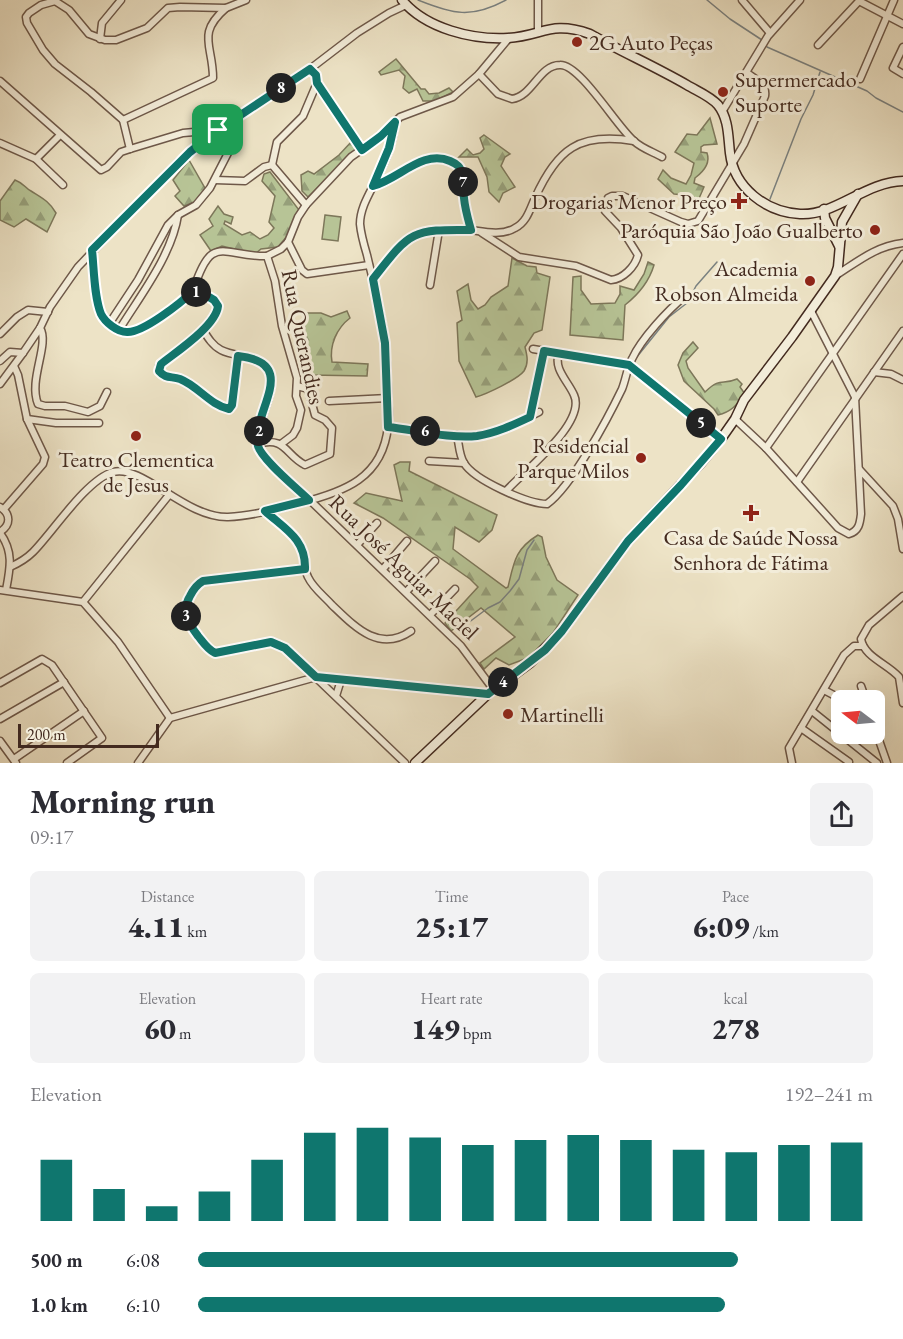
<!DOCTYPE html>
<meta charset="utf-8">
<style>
body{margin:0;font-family:"EB Garamond",serif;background:#f2f2f3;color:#2b2b33;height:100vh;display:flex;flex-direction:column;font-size:22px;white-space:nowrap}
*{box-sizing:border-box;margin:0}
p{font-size:20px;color:#7c7c81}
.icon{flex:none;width:33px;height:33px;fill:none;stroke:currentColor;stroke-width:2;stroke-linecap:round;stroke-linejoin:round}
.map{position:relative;height:763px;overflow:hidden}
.panel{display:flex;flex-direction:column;background:#fff;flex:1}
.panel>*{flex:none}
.needle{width:39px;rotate:286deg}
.fabs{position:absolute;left:831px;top:690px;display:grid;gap:12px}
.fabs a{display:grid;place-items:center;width:54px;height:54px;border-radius:9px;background:#fff;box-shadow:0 6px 24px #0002;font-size:30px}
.scale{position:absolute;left:18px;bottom:15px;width:141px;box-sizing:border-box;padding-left:6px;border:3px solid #432a1f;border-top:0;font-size:16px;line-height:21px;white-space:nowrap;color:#432a1f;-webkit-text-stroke:4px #f3edda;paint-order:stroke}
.pin{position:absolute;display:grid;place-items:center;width:51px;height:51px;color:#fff;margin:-26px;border-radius:12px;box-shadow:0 3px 9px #0006}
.km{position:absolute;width:30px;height:30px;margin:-15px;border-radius:50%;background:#222;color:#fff;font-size:16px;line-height:30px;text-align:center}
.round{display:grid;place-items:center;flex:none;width:63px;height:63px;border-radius:9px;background:#f2f2f3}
.headline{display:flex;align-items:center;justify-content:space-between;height:102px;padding:0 30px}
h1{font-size:33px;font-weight:800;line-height:45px}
.stats{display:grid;grid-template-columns:repeat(3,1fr);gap:9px;height:102px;padding:6px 30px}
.stats div{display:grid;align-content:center;border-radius:9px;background:#f2f2f3;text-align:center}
.stats b{font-size:30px;font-weight:800}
.stats small{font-size:16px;font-weight:400}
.stats p{font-size:16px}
.chart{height:168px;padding:12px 30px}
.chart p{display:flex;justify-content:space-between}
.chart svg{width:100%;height:108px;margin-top:6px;stroke:#0f766e;stroke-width:6}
ul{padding:0 30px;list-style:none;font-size:20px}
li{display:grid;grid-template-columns:96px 72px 1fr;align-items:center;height:45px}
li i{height:15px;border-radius:8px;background:#0f766e}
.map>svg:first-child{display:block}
.forest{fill:url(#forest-firs);stroke:#7d775a;stroke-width:1.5}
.pitch{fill:#b7c496;stroke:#7d775a;stroke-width:1.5}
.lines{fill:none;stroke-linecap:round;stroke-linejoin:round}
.stream{stroke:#7a8180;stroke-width:1.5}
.minor-casing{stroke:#6e5849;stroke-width:9}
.secondary-casing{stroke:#432a1f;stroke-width:11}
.minor{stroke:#f3edda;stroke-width:6}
.secondary{stroke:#f3edda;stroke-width:8}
.route-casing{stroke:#fff;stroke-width:12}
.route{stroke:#0f766e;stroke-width:8}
.poi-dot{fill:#8f2418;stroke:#f3edda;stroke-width:2}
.labels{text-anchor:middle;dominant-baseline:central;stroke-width:6;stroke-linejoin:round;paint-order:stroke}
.poi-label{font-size:22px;fill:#432a1f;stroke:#f3edda;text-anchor:end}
.street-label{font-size:22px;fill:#432a1f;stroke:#f3edda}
</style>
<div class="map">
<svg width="903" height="763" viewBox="0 0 903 763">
<defs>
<pattern id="forest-firs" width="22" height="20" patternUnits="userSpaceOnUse" patternTransform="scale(1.5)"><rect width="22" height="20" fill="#b7c496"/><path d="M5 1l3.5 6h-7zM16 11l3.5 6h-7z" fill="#969f7a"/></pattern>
</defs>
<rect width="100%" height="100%" fill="#ede3c6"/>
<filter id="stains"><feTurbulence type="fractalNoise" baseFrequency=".00333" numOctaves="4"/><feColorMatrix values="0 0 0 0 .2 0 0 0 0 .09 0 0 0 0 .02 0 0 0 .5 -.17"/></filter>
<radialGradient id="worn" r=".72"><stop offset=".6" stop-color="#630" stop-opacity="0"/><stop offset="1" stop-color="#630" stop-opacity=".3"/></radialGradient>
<g class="forest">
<path d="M396,59L421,89H425L429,94L439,93L449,88L453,92L435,101H423L417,89L409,93L403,88L405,76L399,70L381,75L379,72Z"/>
<path d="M710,118L717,144L704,145L701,147V152L707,153C711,164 703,172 695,178L694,183L704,187L697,203C688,202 684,194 674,194L658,179L663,170L671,178L686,184L691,175L694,163L675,152L687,134L697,135Z"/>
<path d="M484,135L510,154L505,157L501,166L515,187L503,193L499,202L489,192L487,177L478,157H459L467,149L473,155L480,153L484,149L480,138Z"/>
<path d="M353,140L358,148L308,197L302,191L301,175L308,171L314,174L339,155Z"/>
<path d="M189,160L206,190L195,202L184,206L175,196L180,191L173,180Z"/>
<path d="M270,172L299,210L288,235L278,247L261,249L255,254L222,246L211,251L200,235L213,226L209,219L218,206L224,214L233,217L231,224L225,221L224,224L242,235L250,232L260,239L268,235L274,228L269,222L275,196L262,181L264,174Z"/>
<path d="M15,180C25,184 24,187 31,191C42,198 49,201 56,213L47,232L26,219L14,227L0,220V201Z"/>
<path d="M512,258L527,266L536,267L537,273L550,277L542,330L534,333L525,347C527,355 529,363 524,371C518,379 487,394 476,397L459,361L457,323L462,320L457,291L468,284L471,300L478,309L485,305L491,297L508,286Z"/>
<path d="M648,262L654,265C649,282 639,294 625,305L623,340L570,335L573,277L581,276V290L591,304L615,303L620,294V286L634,290L644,274Z"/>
<path d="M347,311L350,318C337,328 329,345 332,362L368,364L367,376L310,375L303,313H321L331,317Z"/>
<path d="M693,342L698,348L686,361L688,368L705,392C722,376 721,386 737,379L742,384L740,387L745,394C737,405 731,412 718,415L714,409L684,381L678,365L683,353Z"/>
<path d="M400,462H410L409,471L497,515L492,530L479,542L455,527L453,549L506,588L508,587C514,562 515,549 538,535L542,537L546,557L557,580L578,595L549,639L530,657L509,665L496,658L484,669L480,663L515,637L481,608L451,631L445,623L478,587L470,579L383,518L354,503L366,493L402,501L394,465Z"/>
</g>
<path class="pitch" d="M325,215L341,217L338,241L322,239Z"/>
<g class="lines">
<g class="stream">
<path d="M418,0C453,14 471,19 506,0"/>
<path d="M707,0L730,19L762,40"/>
<path d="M765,43L767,47L867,91L876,98L903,112"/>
<path d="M770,199L801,119L813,95L820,72"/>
<path d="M636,358L669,317L687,303L696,286L717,262"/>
<path d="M460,629L488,608L500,602L510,591L519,579L527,550L534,540"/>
</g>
<defs>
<g id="minor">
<path d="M742,0L770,33"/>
<path d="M859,1L903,24"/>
<path d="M538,31V0"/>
<path d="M100,39L102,23L121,0"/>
<path d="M818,45L860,0"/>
<path d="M903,47L893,68L903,74"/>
<path d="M310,69L316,75L317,83L362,150"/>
<path d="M479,74L498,94L512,99C533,96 539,65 560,65C580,64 617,127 634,141C641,148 653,152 662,157"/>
<path d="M860,79L894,0"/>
<path d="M0,81L101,170L107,167L121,152L130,149L183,133L217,130"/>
<path d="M722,112L768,36L800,0"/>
<path d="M123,120L91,92L55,64L43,50L27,23L26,17L29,13L41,5L55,1L69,10L89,34L105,40H116L147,28L168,8L180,7L226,8L246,0"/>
<path d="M123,120L213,78C213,45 196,34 226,8"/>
<path d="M123,120L130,149"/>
<path d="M0,143L36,159L63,185"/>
<path d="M36,159L60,135"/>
<path d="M272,165L277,142L303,116L317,83"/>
<path d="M215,180L245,181L264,167L272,165L306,205"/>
<path d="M373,186C399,179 423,149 450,161C457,164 461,167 462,174C464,182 463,190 464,198C465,209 468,219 471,230"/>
<path d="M482,233L519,257L576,266L611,280C623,279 635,267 638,255L621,228L605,211V204L608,198L612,196H623L681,222L688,224L698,221L744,144L765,96C767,84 755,79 747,73"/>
<path d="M288,242L302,270L307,274L369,265"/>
<path d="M92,250C94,268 94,297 101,314C105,324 120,334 131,332C147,328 181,303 193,291L214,300L218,310L203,330C208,338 213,346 221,350C236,358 258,353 267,369C283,393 247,426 262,454L461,646L493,689"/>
<path d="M267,256L281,249L288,242L298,217L306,205L351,157L381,136L400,117L453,97L479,74L509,38"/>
<path d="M835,276C857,262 876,246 903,243"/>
<path d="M373,279C396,251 403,231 443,230C452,229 462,228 471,230C485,232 502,236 515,228C527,222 530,209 535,198C557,149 579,132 634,141"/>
<path d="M430,285L439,230"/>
<path d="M193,291C212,231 222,257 267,256L275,281L282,326L297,378L296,396L301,410L297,428L293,435L281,444"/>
<path d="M109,324L138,280L168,225L178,215L196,205L210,188L228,153L238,117"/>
<path d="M40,328C50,344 28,380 38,404L45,406H65L88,412L100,406L107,392"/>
<path d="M119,330C140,296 172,255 178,215"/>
<path d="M203,330L159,366V371C168,381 171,375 180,379C198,387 210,407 230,409L232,405L238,356"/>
<path d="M0,334L17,317L28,310L48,312"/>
<path d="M533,349L629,365L721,439"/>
<path d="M0,361L10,352L23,353"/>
<path d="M874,372L891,374L903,380"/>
<path d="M0,384L23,353L40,328L50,307L78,267L178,162L218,130L310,69L357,33L389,13L406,5"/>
<path d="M329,401L388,398"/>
<path d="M530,417L544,351"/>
<path d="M27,419L56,423H99"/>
<path d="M735,419L766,448L838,528L849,534C859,531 860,523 861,514L855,397L811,311"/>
<path d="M388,427C416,430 451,439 477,436C499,433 519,422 539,412"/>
<path d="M457,435C459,444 459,455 464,463C474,480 528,504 547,504C572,486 608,418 622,389C626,379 627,368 632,359C641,339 668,310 685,296"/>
<path d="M258,444C286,436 285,455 305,465L330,454L332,428L325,420L315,415L308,389L297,386"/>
<path d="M766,448L903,254"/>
<path d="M429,461L464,463"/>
<path d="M859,469L893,506L898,519L903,549"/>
<path d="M797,482L903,331"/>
<path d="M506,491C523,472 587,423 574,395C568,381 553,369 559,353"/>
<path d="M0,507C11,514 11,525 0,532"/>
<path d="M4,509L43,464L45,457L27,419L18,375L14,366"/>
<path d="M265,511C277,521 290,530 299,543C307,554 302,566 308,577C313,588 324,596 332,605C355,627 379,653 411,631"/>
<path d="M0,533C14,552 10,569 6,590"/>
<path d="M357,545L377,523"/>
<path d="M10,567C19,563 26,559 33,552C53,532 86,480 113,472C143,464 185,518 228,517C252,516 277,509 300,503C344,492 383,478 388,426C390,416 388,405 388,394C387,370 387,345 382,322C378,299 372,277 367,255C364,245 361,235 360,224C360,206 372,190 379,174C387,158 394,139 395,122"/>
<path d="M305,569L203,581C191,588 183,604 186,618L208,649L215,653L271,642L285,648L405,763"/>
<path d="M383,569L407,541"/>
<path d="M0,590L83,602L118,642L170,718"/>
<path d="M406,592L435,561"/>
<path d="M903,596L869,625L861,639C864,657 888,664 899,677L903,703"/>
<path d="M83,602L169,495"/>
<path d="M430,615L455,589"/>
<path d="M0,683L42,659L52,665L102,738L67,763"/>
<path d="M861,686L866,700"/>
<path d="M824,690L843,700"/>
<path d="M336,696L341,680"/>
<path d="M812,711L877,763"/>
<path d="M0,719L64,682"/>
<path d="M874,726L887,763"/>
<path d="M801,728L849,762"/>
<path d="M0,741L16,763"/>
<path d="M14,759L84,711"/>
<path d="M138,763L170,718L316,677L488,694"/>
<path d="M792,763L789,748L844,655L854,646H863"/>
</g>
<g id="secondary">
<path d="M402,0C426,29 473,40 508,38C543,36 550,20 590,34C622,52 656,67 687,85C697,91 710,96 718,105C729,119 728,137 730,153C734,188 766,212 800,214C835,216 865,182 903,181"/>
<path d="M824,209L825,218L839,246"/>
<path d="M415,763L488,694L530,663L562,631L628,541L701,463L721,439L735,419L744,400L792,337L835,276L838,267L842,222L858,194"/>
</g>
</defs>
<use href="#minor" class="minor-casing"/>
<use href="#secondary" class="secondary-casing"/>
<use href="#minor" class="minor"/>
<use href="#secondary" class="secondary"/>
</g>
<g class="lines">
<defs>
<path id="route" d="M310,69L316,75L317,83L362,150L381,136L395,122L389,148L373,186C399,179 423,149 450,161C457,164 461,167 462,174C464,182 463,190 464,198C465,209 468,219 471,230C410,229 410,232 373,279L385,343L388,427C415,430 451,439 477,436C496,433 513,425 530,417L544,351L629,365L721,439L681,485L628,541L562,631L545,650L488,694L316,677L285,648L271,642L215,653C207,649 203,642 198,636C188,623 181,611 190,596C193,590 196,585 203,581L305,569C306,539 285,529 265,511L309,500C298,489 262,460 258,446C250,413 303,363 238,356L232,405L229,409C210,405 198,386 180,379C171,376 166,379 159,371L161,364C176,352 216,326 218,306L214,300L209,297L193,291C182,302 143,333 127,332C117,332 105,322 101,314C94,297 94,268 92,250L190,152L218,130Z"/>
</defs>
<use href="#route" class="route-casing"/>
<use href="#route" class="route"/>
</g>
<g class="poi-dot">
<circle cx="577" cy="42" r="6"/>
<circle cx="723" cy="92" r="6"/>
<path d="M736 192h6v6h6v6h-6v6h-6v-6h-6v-6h6z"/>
<circle cx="875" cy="230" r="6"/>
<circle cx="810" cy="281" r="6"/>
<circle cx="136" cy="436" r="6"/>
<circle cx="641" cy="458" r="6"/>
<path d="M748 504h6v6h6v6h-6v6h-6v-6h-6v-6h6z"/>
<circle cx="508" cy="714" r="6"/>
</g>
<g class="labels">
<g class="poi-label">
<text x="589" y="42" text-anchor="start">2G Auto Peças</text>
<text x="735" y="79" text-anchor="start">Supermercado<tspan x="735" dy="25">Suporte</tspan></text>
<text x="727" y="201">Drogarias Menor Preço</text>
<text x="863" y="230">Paróquia São João Gualberto</text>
<text x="798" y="268">Academia<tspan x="798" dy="25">Robson Almeida</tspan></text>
<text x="629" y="445">Residencial<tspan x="629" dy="25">Parque Milos</tspan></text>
<text x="136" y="459" text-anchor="middle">Teatro Clementica<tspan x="136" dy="25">de Jesus</tspan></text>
<text x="751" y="537" text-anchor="middle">Casa de Saúde Nossa<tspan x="751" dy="25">Senhora de Fátima</tspan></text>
<text x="520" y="714" text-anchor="start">Martinelli</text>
</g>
<g class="street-label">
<text transform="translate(303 337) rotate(78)">Rua Querandies</text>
<text transform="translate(404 567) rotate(44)">Rua José Aguiar Maciel</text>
</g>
</g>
<rect width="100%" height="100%" filter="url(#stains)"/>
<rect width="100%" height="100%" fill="url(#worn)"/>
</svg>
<div class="fabs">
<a><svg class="needle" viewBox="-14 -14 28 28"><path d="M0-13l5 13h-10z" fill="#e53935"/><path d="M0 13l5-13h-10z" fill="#7c7c81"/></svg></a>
</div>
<div class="scale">200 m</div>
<div class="pin" style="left:218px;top:130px;background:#1e9e55"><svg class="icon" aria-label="arrive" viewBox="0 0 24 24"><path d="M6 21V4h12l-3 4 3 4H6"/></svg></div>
<b class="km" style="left:196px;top:292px">1</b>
<b class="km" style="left:259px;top:431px">2</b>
<b class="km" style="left:186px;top:616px">3</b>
<b class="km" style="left:503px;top:682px">4</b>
<b class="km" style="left:701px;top:423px">5</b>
<b class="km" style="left:425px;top:431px">6</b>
<b class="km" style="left:463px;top:182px">7</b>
<b class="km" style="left:281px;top:88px">8</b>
</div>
<section class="panel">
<div class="headline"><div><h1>Morning run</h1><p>09:17</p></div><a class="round"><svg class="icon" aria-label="share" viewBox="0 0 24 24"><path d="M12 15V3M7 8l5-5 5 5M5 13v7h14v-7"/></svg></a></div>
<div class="stats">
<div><p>Distance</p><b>4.11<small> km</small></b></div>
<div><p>Time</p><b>25:17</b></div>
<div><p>Pace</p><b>6:09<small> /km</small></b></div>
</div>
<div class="stats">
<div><p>Elevation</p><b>60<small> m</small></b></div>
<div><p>Heart rate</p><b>149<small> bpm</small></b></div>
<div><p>kcal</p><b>278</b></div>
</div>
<div class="chart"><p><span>Elevation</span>192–241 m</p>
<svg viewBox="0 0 160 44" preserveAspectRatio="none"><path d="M5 44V19M15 44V31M25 44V38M35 44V32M45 44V19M55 44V8M65 44V6M75 44V10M85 44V13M95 44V11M105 44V9M115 44V11M125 44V15M135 44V16M145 44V13M155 44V12"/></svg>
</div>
<ul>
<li><b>500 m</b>6:08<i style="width:80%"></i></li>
<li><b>1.0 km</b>6:10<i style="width:78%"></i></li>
</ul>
</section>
